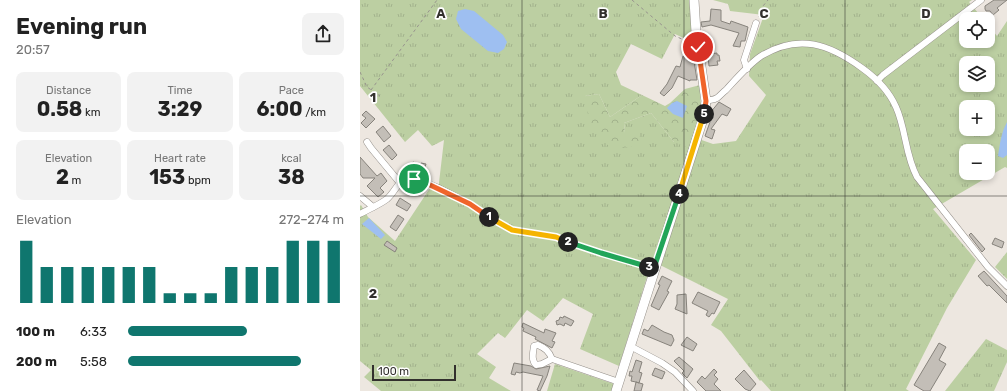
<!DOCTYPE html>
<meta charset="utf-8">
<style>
body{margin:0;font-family:Rubik,sans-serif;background:#f2f2f2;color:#222;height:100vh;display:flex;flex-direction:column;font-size:15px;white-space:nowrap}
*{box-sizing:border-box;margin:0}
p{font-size:13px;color:#767676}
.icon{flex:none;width:22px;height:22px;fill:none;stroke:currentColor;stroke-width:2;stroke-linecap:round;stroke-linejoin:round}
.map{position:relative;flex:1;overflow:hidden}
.panel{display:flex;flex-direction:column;background:#fff;width:360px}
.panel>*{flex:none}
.buttons{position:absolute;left:599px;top:12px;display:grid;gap:8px}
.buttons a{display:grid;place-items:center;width:36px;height:36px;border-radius:8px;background:#fff;box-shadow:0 2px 6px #0003;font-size:20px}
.scale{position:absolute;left:12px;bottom:10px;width:84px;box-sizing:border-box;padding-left:4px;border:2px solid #32302d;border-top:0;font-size:11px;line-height:14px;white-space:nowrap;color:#32302d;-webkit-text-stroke:3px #fff;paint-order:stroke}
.pin{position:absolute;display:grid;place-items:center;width:34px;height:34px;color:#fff;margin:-17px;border:2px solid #fff;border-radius:50%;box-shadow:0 1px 4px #0007}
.km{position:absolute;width:20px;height:20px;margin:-10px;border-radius:50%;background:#222;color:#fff;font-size:11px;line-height:20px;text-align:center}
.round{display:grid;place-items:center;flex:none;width:42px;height:42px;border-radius:8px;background:#f2f2f2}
.head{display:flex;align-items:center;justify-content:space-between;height:68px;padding:0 16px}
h1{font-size:22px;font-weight:700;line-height:30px}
.metrics{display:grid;grid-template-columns:repeat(3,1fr);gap:6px;height:68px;padding:4px 16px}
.metrics div{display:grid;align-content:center;border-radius:8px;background:#f2f2f2;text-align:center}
.metrics b{font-size:20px;font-weight:700}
.metrics small{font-size:11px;font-weight:400}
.metrics p{font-size:11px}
.chart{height:112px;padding:8px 16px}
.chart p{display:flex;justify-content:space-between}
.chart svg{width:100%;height:72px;margin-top:4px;stroke:#0f766e;stroke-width:6}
ul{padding:0 16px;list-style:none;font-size:13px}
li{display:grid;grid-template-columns:64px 48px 1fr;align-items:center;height:30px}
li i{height:10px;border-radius:5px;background:#0f766e}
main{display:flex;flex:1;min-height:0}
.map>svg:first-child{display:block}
.grass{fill:url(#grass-tufts);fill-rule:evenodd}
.forest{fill:url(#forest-crowns)}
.water{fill:#9ebff1}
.building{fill:#c3beb7;stroke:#87837c}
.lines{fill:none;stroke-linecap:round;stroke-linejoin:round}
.street-casing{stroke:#95908a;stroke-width:7}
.secondary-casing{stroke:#95908a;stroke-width:10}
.path{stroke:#97938d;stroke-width:1;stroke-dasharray:3 3;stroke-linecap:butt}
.street{stroke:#fff;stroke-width:6}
.secondary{stroke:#fff;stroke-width:9}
.split-1-casing{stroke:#fff;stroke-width:8}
.split-2-casing{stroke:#fff;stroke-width:8}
.split-3-casing{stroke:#fff;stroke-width:8}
.split-4-casing{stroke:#fff;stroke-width:8}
.split-5-casing{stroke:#fff;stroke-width:8}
.split-6-casing{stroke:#fff;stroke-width:8}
.split-1{stroke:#f0652b;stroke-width:5}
.split-2{stroke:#f5b400;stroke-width:5}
.split-3{stroke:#22a559;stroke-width:5}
.split-4{stroke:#22a559;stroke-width:5}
.split-5{stroke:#f5b400;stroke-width:5}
.split-6{stroke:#f0652b;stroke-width:5}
.grid{fill:none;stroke:#32302d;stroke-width:1;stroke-opacity:0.55}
.grid-label{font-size:13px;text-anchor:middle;font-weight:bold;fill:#32302d;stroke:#fff;stroke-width:3.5;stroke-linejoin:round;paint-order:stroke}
</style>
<main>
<section class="panel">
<div class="head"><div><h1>Evening run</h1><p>20:57</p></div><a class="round"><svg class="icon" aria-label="share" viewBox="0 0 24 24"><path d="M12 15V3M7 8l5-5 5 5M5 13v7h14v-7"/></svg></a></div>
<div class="metrics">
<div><p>Distance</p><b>0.58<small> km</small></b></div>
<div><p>Time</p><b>3:29</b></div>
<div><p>Pace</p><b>6:00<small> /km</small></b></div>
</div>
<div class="metrics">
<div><p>Elevation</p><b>2<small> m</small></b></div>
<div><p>Heart rate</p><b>153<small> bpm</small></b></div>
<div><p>kcal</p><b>38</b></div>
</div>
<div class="chart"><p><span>Elevation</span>272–274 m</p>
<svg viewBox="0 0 160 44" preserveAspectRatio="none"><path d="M5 44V6M15 44V22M25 44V22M35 44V22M45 44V22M55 44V22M65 44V22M75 44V38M85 44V38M95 44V38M105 44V22M115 44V22M125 44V22M135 44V6M145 44V6M155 44V6"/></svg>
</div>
<ul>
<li><b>100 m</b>6:33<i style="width:55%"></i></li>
<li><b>200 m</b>5:58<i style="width:80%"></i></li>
</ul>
</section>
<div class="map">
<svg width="647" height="391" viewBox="0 0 647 391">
<defs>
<pattern id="grass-tufts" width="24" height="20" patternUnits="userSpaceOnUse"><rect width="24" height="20" fill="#bccfa2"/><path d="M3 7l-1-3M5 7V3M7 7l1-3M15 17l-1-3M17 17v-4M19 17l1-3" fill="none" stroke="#a2b28c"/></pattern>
<pattern id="forest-crowns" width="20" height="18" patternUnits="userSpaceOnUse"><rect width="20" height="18" fill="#bccfa2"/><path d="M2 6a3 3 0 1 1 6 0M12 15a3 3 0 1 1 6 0" fill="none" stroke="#a2b28c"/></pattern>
</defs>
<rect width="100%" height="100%" fill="#ede7e0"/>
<g class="grass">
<path d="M0,0H329L333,38L330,41L315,34L302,59L271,44L256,72L261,85L282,95L250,117L239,94L225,96L265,133L264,123L291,113L314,142L333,137L353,144L376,141L406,95L389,76L390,54L404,15L370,11L368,4L353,0H612L609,2L623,19H606V41H628V25L637,36L647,21V168L645,167L573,209L616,260L587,308L546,389L549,391H411L401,380L400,381L361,331L351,325L368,299L292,261L259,366L220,349L233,314L203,298L183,321L167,310L145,338L138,333L117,354L136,367L129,378L151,391H21L4,377L11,370L0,361V206L1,205L8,217L35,241L70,188L78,191L84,140L72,146L58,130L45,142L0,86ZM606,63H628V85H606ZM606,107H628V129H606ZM606,151H628V173H606Z"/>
<path d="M647,252V279L635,267Z"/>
<path d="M626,339L647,350V362L634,391H585Z"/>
<path d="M195,364L254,384L252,391H187Z"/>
</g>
<path class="forest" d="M340,85L341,109L329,148L314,142L291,113L264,123L265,133H280L279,146L252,149L230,128L225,96L239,94L250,117L282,95L305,106L310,103L325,89Z"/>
<g class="water">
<path d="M105,9L114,11L143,35L147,42L144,49L138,53L128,51L101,29L96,19L98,11Z"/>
<path d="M317,101L327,106L323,118L313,114L307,108L312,103Z"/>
<path d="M647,122V155L643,158L638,156C640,144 641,133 647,122Z"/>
<path d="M9,218L25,235L21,239L2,224Z"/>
</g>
<g class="building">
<path d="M634,0H647L637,8L639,10L633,15L630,11H626L625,9V6Z"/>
<path d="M351,9L361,10V21L370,24L371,21L388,27L385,41H381L380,47L373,46L379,33L351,25L342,27L341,22L350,21Z"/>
<path d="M343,37H350L351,45L344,46Z"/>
<path d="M357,53V55H359L360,61H357L358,65L349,66L348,56H350V54Z"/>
<path d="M333,55L337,80H330V81L318,76L312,88L304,96L300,93L307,84L316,66L320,67L323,56Z"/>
<path d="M359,102L371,109L367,116L362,114L351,129L355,130L352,139L345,136L350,122L349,121L350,113Z"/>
<path d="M6,111L15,119L6,128L1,123L6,118L2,115Z"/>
<path d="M23,126L31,136L24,142L16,132Z"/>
<path d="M29,145L37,155L32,160L23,150Z"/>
<path d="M0,157L17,176L21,173L27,181L20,188L24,192L18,197L7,186L15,178H3L0,174Z"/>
<path d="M53,162L60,165L61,163L66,164L64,170L69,172L68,177L49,170Z"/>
<path d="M50,184L60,186L58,193L48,190Z"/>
<path d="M40,198L51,205L47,211L36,205Z"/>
<path d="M38,215L44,219L36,231L30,227Z"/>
<path d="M611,233L625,249L622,252L609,235Z"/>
<path d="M635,238L644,242L642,248L632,244Z"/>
<path d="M27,241L37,248L35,252L24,245Z"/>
<path d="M624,271L647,296V303L629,285L627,286L618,276Z"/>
<path d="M302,276L312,281L307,291L309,292L299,310L291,306L300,285L298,284Z"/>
<path d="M338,292L360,302L354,314L352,313L349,317L346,315L348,311L332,303Z"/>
<path d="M326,294L327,314L315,309L317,304V295Z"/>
<path d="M204,316L214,321L211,326L205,323L204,326L200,324L197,325L196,321L199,320L200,317L203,318Z"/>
<path d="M163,323L184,333L185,329L196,333L192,341L195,342L192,348L175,339L176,337L163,331L164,328L162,327Z"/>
<path d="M292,325L304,332L312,335L314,340L311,346L282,334L284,329L288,331Z"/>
<path d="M327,337L337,344L333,351L321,345Z"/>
<path d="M579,343L586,347L579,360L586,364L570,391H564L554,385Z"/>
<path d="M319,357L333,369L327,378L322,373L324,371L314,361Z"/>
<path d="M276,360L282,362L279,372L282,373L279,383L276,382L283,384L281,391H274L276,382L271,381L272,376H269L270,371L272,372Z"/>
<path d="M154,363L171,366L176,369L190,366L187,376L180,391L177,390L183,376L163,372L160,373L156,372L155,375L151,374Z"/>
<path d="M295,368L305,372L302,379L292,375Z"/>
<path d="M354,369L357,372L354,375L358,379L354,384L361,391H346L337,382L342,376L345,379Z"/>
<path d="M384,370L396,384L390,391L385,389L375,379Z"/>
</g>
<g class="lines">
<defs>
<g id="street">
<path d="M387,69L384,60L396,23"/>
<path d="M517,81L523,75L621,0"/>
<path d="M346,101C349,100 354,100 357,98C360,96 363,92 366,90C377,78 388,65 401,56C439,33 469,44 502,68C516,78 529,91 536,107C546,129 545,155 557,177L628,267L647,286"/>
<path d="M7,142L11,148L40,183"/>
<path d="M0,196L13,207"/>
<path d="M0,214C9,209 19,205 27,199C33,194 37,185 41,182C56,172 95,197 110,204"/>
<path d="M270,346L302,363L315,372L333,391"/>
<path d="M192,359L182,364L176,365C171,360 173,353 174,346L178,345C185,348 189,351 192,359L259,382"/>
</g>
<path id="secondary" d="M256,391L344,116L346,101L336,32L334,0"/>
</defs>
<use href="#street" class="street-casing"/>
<use href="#secondary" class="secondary-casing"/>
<g class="path">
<path d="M272,0L315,36L331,43"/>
<path d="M399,17L403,6L408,0"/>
<path d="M0,72L7,87L20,96"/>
<path d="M11,90L77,0"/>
<path d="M116,207L152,230L195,237L241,253L289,267"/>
</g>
<use href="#street" class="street"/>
<use href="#secondary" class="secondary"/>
</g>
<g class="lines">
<defs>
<path id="split-1" d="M54,179L68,184L110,204L129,217"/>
<path id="split-2" d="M129,217L152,230L196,237L208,242"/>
<path id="split-3" d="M208,242L241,253L289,267"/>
<path id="split-4" d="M289,267L294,268L319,194"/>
<path id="split-5" d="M319,194L344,114"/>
<path id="split-6" d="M338,47L346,101L344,114"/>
</defs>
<use href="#split-1" class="split-1-casing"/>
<use href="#split-2" class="split-2-casing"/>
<use href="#split-3" class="split-3-casing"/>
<use href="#split-4" class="split-4-casing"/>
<use href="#split-5" class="split-5-casing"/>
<use href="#split-6" class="split-6-casing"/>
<use href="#split-1" class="split-1"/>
<use href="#split-2" class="split-2"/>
<use href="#split-3" class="split-3"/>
<use href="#split-4" class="split-4"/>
<use href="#split-5" class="split-5"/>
<use href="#split-6" class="split-6"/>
</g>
<path class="grid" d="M162,0V391M324,0V391M485,0V391M0,196H647"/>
<g class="grid-label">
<text x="81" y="18">A</text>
<text x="243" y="18">B</text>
<text x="404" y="18">C</text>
<text x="566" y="18">D</text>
<text x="13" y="102">1</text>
<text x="13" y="298">2</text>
</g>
</svg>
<div class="buttons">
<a><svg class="icon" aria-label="locate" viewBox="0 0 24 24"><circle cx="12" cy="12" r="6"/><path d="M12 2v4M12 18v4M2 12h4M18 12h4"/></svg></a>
<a><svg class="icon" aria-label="layers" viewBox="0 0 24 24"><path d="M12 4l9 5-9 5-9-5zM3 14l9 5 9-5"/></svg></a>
<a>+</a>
<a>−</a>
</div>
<div class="scale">100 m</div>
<div class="pin" style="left:54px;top:179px;background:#1e9e55"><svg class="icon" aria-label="arrive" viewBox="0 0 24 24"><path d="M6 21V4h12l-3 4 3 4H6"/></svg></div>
<div class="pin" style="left:338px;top:47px;background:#d93025"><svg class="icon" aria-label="check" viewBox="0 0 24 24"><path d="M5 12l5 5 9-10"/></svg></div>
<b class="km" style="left:129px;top:217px">1</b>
<b class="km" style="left:208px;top:242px">2</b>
<b class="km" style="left:289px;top:267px">3</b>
<b class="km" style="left:319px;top:194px">4</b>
<b class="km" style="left:344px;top:114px">5</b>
</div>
</main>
